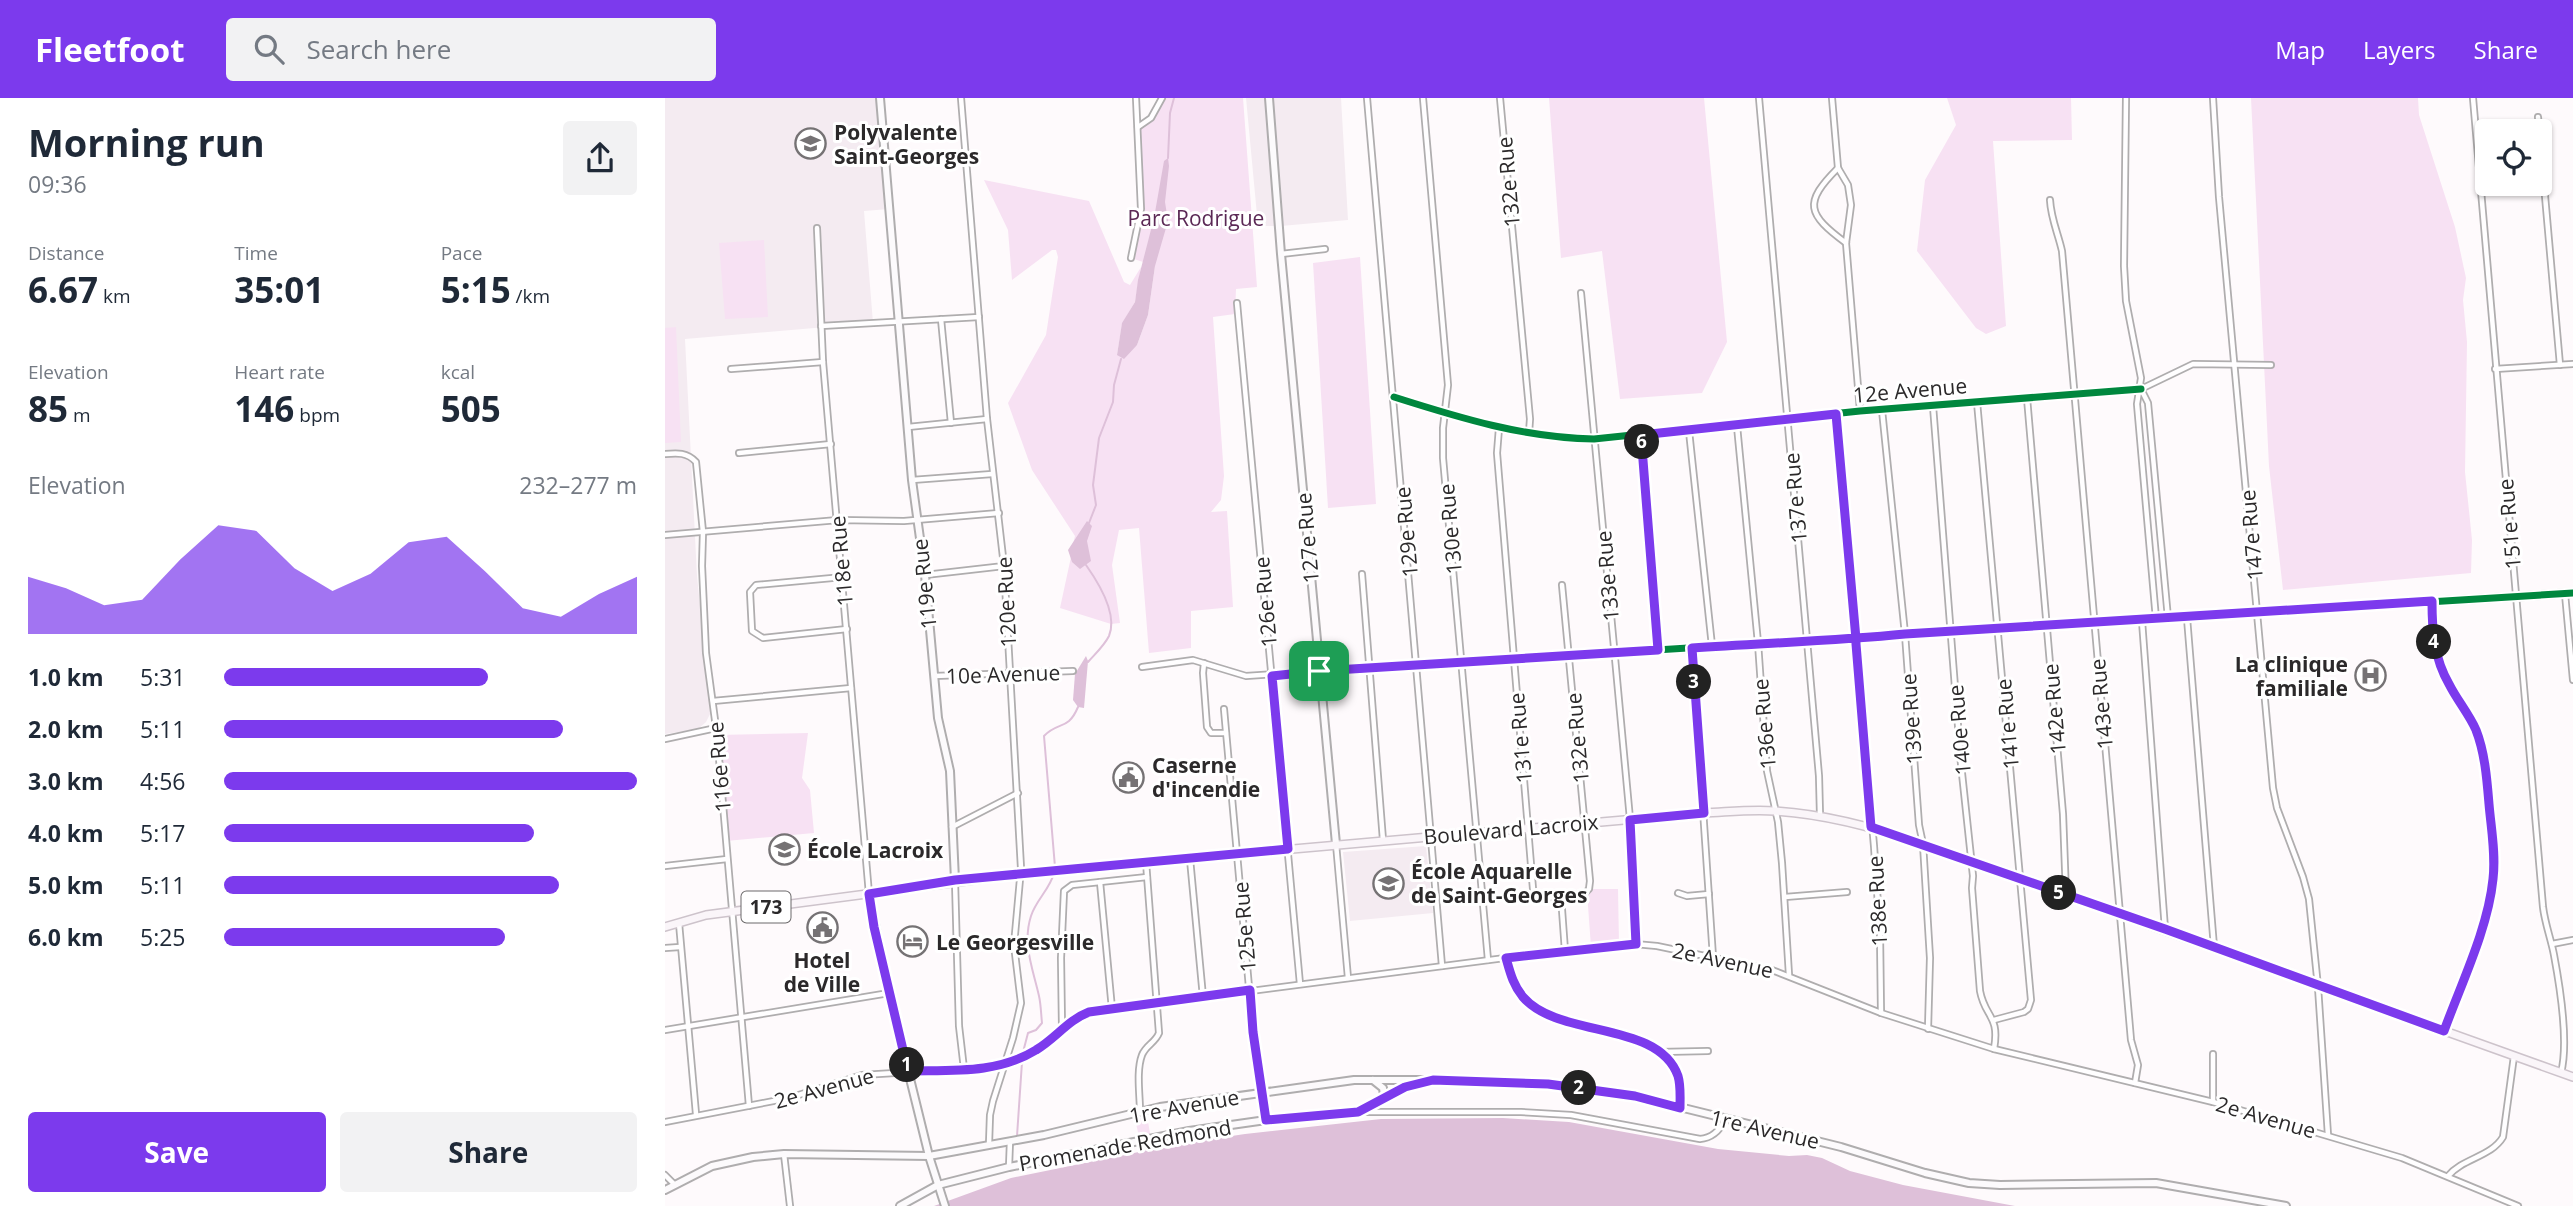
<!DOCTYPE html>
<meta charset="utf-8">
<style>
body{margin:0;font-family:"Open Sans",sans-serif;background:#f2f2f3;color:#1f2937;height:100vh;display:flex;flex-direction:column;font-size:26px;white-space:nowrap}
*{box-sizing:border-box;margin:0}
p{font-size:23px;color:#747a83}
.icon{flex:none;width:38px;height:38px;fill:none;stroke:currentColor;stroke-width:2;stroke-linecap:round;stroke-linejoin:round}
.map{position:relative;flex:1;overflow:hidden}
.panel{display:flex;flex-direction:column;background:#fff;width:665px}
.panel>*{flex:none}
.tools{position:absolute;left:1810px;top:21px;display:grid;gap:14px}
.tools a{display:grid;place-items:center;width:77px;height:77px;border-radius:7px;background:#fff;box-shadow:0 2px 5px #0004;font-size:35px}
.pin{position:absolute;display:grid;place-items:center;width:60px;height:60px;color:#fff;margin:-30px;border-radius:14px;box-shadow:0 4px 10px #0006}
.km{position:absolute;width:35px;height:35px;margin:-18px;border-radius:50%;background:#222;color:#fff;font-size:19px;line-height:35px;text-align:center}
.round{display:grid;place-items:center;flex:none;width:74px;height:74px;border-radius:7px;background:#f2f2f3}
.overview{display:flex;align-items:center;justify-content:space-between;height:119px;padding:0 28px}
h1{font-size:38px;font-weight:700;line-height:52px}
.figures{display:grid;grid-template-columns:repeat(3,1fr);gap:10px;height:119px;padding:7px 28px}
.figures div{display:grid;align-content:center}
.figures b{font-size:35px;font-weight:700}
.figures small{font-size:19px;font-weight:400}
.figures p{font-size:19px}
.chart{height:196px;padding:14px 28px}
.chart p{display:flex;justify-content:space-between}
.chart svg{width:100%;height:126px;margin-top:7px;fill:#7c3aed;opacity:.7}
.button{display:flex;gap:14px;margin-top:auto;padding:14px 28px}
.button a{flex:1;height:80px;border-radius:7px;background:#7c3aed;color:#fff;font-size:28px;font-weight:700;line-height:80px;text-align:center}
.button a+a{background:#f2f2f3;color:#1f2937}
ul{padding:0 28px;list-style:none;font-size:23px}
li{display:grid;grid-template-columns:112px 84px 1fr;align-items:center;height:52px}
li i{height:18px;border-radius:9px;background:#7c3aed}
header{display:flex;align-items:center;gap:42px;box-sizing:border-box;height:98px;padding:0 35px;background:#7c3aed;color:#fff}
header strong{font-size:33px}
nav{display:flex;gap:38px;margin-inline-start:auto;font-size:24px}
.search{width:490px;height:63px;background:#f2f2f3;display:flex;align-items:center;gap:18px;box-sizing:border-box;padding:0 24px;border-radius:7px;color:#747a83;font-size:26px}
main{display:flex;flex:1;min-height:0}
.map>svg:first-child{display:block}
.built{fill:#f4ebf1}
.green{fill:#f7e1f3}
.water{fill:#dec0d9}
.lines{fill:none;stroke-linecap:round;stroke-linejoin:round}
.stream{stroke:#dec0d9;stroke-width:2}
.street-casing{stroke:#afadae;stroke-width:8}
.secondary-casing{stroke:#afadae;stroke-width:10}
.primary-casing{stroke:#cdc3cb;stroke-width:10}
.street{stroke:#fffeff;stroke-width:4.5}
.secondary{stroke:#fcfafc;stroke-width:6}
.primary{stroke:#faf5f9;stroke-width:7}
.primary-bridge-casing{stroke:#cdc3cb;stroke-width:10;stroke-linecap:butt}
.primary-bridge{stroke:#faf5f9;stroke-width:7}
.cycleway-casing{stroke:#fff;stroke-width:11}
.cycleway{stroke:#00873e;stroke-width:7}
.route-casing{stroke:#fff;stroke-width:14}
.route{stroke:#7c3aed;stroke-width:9}
.labels{text-anchor:middle;dominant-baseline:central;stroke-width:6;stroke-linejoin:round;paint-order:stroke}
.shield{fill:#fff;stroke:#6b696a;stroke-width:2}
.shield-label{font-size:19px;font-weight:bold;fill:#2b292a}
.poi-label{font-size:21px;font-weight:bold;fill:#2b292a;stroke:#fff;text-anchor:start}
.street-label{font-size:21px;fill:#2b292a;stroke:#fff}
.park-label{font-size:21px;fill:#5b2855;stroke:#fff}
</style>
<header>
<strong>Fleetfoot</strong>
<div class="search"><svg class="icon" aria-label="search" viewBox="0 0 24 24"><circle cx="10" cy="10" r="6"/><path d="M15 15l6 6"/></svg>Search here</div>
<nav><a>Map</a><a>Layers</a><a>Share</a></nav>
</header>
<main>
<section class="panel">
<div class="overview"><div><h1>Morning run</h1><p>09:36</p></div><a class="round"><svg class="icon" aria-label="share" viewBox="0 0 24 24"><path d="M12 15V3M7 8l5-5 5 5M5 13v7h14v-7"/></svg></a></div>
<div class="figures">
<div><p>Distance</p><b>6.67<small> km</small></b></div>
<div><p>Time</p><b>35:01</b></div>
<div><p>Pace</p><b>5:15<small> /km</small></b></div>
</div>
<div class="figures">
<div><p>Elevation</p><b>85<small> m</small></b></div>
<div><p>Heart rate</p><b>146<small> bpm</small></b></div>
<div><p>kcal</p><b>505</b></div>
</div>
<div class="chart"><p><span>Elevation</span>232–277 m</p>
<svg viewBox="0 0 160 44" preserveAspectRatio="none"><path d="M0 44V24L10 28L20 34L30 32L40 18L50 6L60 8L70 21L80 29L90 23L100 12L110 10L120 22L130 35L140 38L150 30L160 24V44z"/></svg>
</div>
<ul>
<li><b>1.0 km</b>5:31<i style="width:64%"></i></li>
<li><b>2.0 km</b>5:11<i style="width:82%"></i></li>
<li><b>3.0 km</b>4:56<i style="width:100%"></i></li>
<li><b>4.0 km</b>5:17<i style="width:75%"></i></li>
<li><b>5.0 km</b>5:11<i style="width:81%"></i></li>
<li><b>6.0 km</b>5:25<i style="width:68%"></i></li>
</ul>
<div class="button"><a>Save</a><a>Share</a></div>
</section>
<div class="map">
<svg width="1908" height="1108" viewBox="0 0 1908 1108">
<rect width="100%" height="100%" fill="#fefafc"/>
<g class="built">
<path d="M0,0H215L224,111L199,113L208,225L20,241L32,478L46,614L41,624L33,631L0,636Z"/>
<path d="M581,0H676L683,122L616,128H593Z"/>
<path d="M761,748L768,815L685,823L678,754Z"/>
</g>
<g class="green">
<path d="M497,0H578L592,189L571,191L570,216L548,219L559,378L556,402L546,414L562,413L568,509L526,513V550L484,555L474,430L454,432L447,467L455,525L446,526L395,510L406,459L412,442L408,446L410,438L367,372L343,305L381,237L393,159L391,152H387L347,182L343,132L319,82L424,103L459,184L465,187L476,169L470,204L457,226L452,257L472,247L483,217L490,168L466,160L475,122L473,29L479,26Z"/>
<path d="M884,0H1039L1062,244L1037,295L955,301L937,153L896,160Z"/>
<path d="M1282,0H1406L1407,42L1328,43L1341,228L1321,236L1311,230L1252,153L1260,82L1291,27Z"/>
<path d="M1586,0H1753L1754,17L1790,129L1801,180L1798,202L1802,244L1800,374L1807,442L1806,475L1618,492L1604,368Z"/>
<path d="M99,142L103,219L60,221L54,145Z"/>
<path d="M695,159L711,406L663,410L648,165Z"/>
<path d="M11,229L16,344L0,345V230Z"/>
<path d="M143,635L137,680L145,692L149,735L61,743L52,637Z"/>
<path d="M924,791H953L954,846L926,849L922,794Z"/>
<path d="M482,1018L486,1041L475,1043L470,1021Z"/>
</g>
<g class="water">
<path d="M503,60L504,68L500,104L503,123L490,168L483,217L472,247L459,261L452,257L457,225L470,204L473,182L489,120L499,63Z"/>
<path d="M422,423L427,428L422,443L426,463L415,471L407,464L403,452Z"/>
<path d="M421,558L423,563L419,610L413,609L408,602L410,576Z"/>
<path d="M838,1020L904,1024L1053,1051L1124,1058L1142,1057L1157,1060L1185,1073L1238,1087L1350,1108H269L346,1080L513,1046L580,1036L716,1021Z"/>
</g>
<g class="lines">
<g class="stream">
<path d="M503,60L505,15L509,0"/>
<path d="M424,425L431,407L428,387L434,340L448,304L449,287L456,261"/>
<path d="M421,467C433,484 453,516 444,538C439,548 430,556 423,564"/>
<path d="M390,769L379,638C393,623 403,633 413,609"/>
<path d="M357,958L363,935L371,932L377,925C376,916 376,907 374,898C368,871 357,846 366,818C371,802 385,791 389,775"/>
<path d="M352,1038L357,964"/>
</g>
<defs>
<g id="street">
<path d="M296,0L322,321L339,468L356,770L349,847L356,905L348,940L328,1003L325,1017L324,1046"/>
<path d="M702,0L777,868"/>
<path d="M758,0L783,287L778,330V360L823,862"/>
<path d="M835,0L865,321L864,335"/>
<path d="M1094,0L1154,678L1155,717"/>
<path d="M1167,0L1173,70L1183,87L1186,107L1181,145L1195,313"/>
<path d="M1461,0L1459,168L1461,203L1476,280L1472,306L1491,521"/>
<path d="M1548,0L1554,99L1608,690L1612,710L1638,779L1644,801L1653,889L1663,1037"/>
<path d="M1808,0L1878,809C1880,826 1886,841 1889,857C1895,889 1904,944 1896,975"/>
<path d="M1873,19L1895,267"/>
<path d="M473,29L486,20L497,0"/>
<path d="M1173,70C1138,105 1142,116 1181,145"/>
<path d="M1385,102C1386,121 1393,135 1397,153L1466,942L1473,967L1470,985"/>
<path d="M152,130L158,264L204,796"/>
<path d="M616,156L660,151"/>
<path d="M466,160L476,111L471,0"/>
<path d="M916,195L965,721L970,846"/>
<path d="M572,205L635,886"/>
<path d="M276,221L286,325"/>
<path d="M156,228L314,219"/>
<path d="M66,271L158,264"/>
<path d="M1830,271L1908,266"/>
<path d="M1476,291L1483,305L1503,520"/>
<path d="M729,299C795,320 860,340 929,341L1195,313L1476,291L1528,266L1606,267"/>
<path d="M1362,300L1398,716L1401,797"/>
<path d="M1312,304L1366,902L1363,911L1359,914L1329,922"/>
<path d="M1268,308L1296,666L1308,778L1307,790L1315,893C1320,920 1335,917 1329,951"/>
<path d="M1217,312L1240,536L1254,727L1258,746L1265,860L1263,931"/>
<path d="M1171,316L1209,748L1215,836L1216,915"/>
<path d="M1072,328L1093,545L1102,673L1113,724L1117,765L1124,877"/>
<path d="M243,329L322,321"/>
<path d="M834,330L832,355L868,791L871,797L877,800L919,796L924,791L925,783L897,487"/>
<path d="M1024,333L1047,548"/>
<path d="M976,337L993,552"/>
<path d="M74,355L166,346"/>
<path d="M0,356C12,355 22,354 31,364L38,434L37,468L41,555L52,637L84,1008"/>
<path d="M247,382L327,376"/>
<path d="M0,437L173,422L239,423L334,415"/>
<path d="M697,476L718,742"/>
<path d="M260,477L339,468"/>
<path d="M178,479L91,487L85,494L87,533L98,540L182,531"/>
<path d="M1900,496L1908,582"/>
<path d="M1522,520L1549,849"/>
<path d="M1477,523L1500,831"/>
<path d="M1027,549L1048,859"/>
<path d="M539,565L538,575L542,629L546,635H561"/>
<path d="M477,569L528,562L581,578L654,573"/>
<path d="M269,578L408,573"/>
<path d="M48,603L186,590"/>
<path d="M559,611L588,934L601,1022"/>
<path d="M0,641L51,630"/>
<path d="M287,729L353,695"/>
<path d="M671,746L683,880"/>
<path d="M525,761L538,899"/>
<path d="M0,768L62,761"/>
<path d="M290,783L294,928L299,971"/>
<path d="M435,784L447,911"/>
<path d="M1013,795L1022,798L1044,796"/>
<path d="M896,798L900,853"/>
<path d="M1120,799L1182,794"/>
<path d="M14,825L31,1016"/>
<path d="M1887,846L1908,842"/>
<path d="M0,850L15,849"/>
<path d="M841,860C845,874 848,888 858,899C893,941 992,923 1012,977C1016,988 1015,998 1015,1009"/>
<path d="M397,929L396,860L399,793L407,787L482,779"/>
<path d="M0,932L224,895"/>
<path d="M995,954L1043,953"/>
<path d="M1548,1004V956"/>
<path d="M475,1014C475,997 471,973 477,957C481,947 490,945 494,935L481,764"/>
<path d="M694,1014H856L906,1017L1035,1041C1047,1040 1055,1032 1060,1022"/>
<path d="M0,1024L124,1000L197,977L328,969L358,960L375,950L408,922L432,913L933,848L970,846L992,848L1107,872L1216,915L1329,951L1548,1004L1737,1060L1853,1108"/>
<path d="M119,1056L125,1108"/>
<path d="M344,1069L345,1043"/>
<path d="M0,1077L9,1086"/>
<path d="M1783,1078C1798,1060 1826,1059 1838,1039L1849,958"/>
</g>
<g id="secondary">
<path d="M215,0L247,382L260,477L273,620L285,673L290,782"/>
<path d="M604,0L616,156L671,746"/>
<path d="M1767,503V530L1777,574L1806,624L1815,647L1822,681L1828,763L1829,779L1818,825L1779,933"/>
<path d="M654,573L1908,495"/>
<path d="M204,796L224,895L264,1058L280,1108"/>
<path d="M708,982L718,990L719,998L717,1000"/>
<path d="M0,1092L47,1068L88,1059L119,1056L264,1058L379,1037L495,1009L689,982H753L883,986L970,998L1176,1049L1260,1075L1304,1085L1335,1087L1491,1085L1621,1108"/>
<path d="M235,1108L273,1087L344,1069L524,1033L601,1022L693,1014L729,994L759,984"/>
</g>
<g id="primary">
<path d="M411,770L1039,715C1063,714 1087,711 1110,713C1161,716 1209,729 1258,746L1908,979"/>
<path d="M0,829L41,817L339,778"/>
</g>
</defs>
<use href="#street" class="street-casing"/>
<use href="#secondary" class="secondary-casing"/>
<use href="#primary" class="primary-casing"/>
<use href="#street" class="street"/>
<use href="#secondary" class="secondary"/>
<use href="#primary" class="primary"/>
<defs>
<path id="primary-bridge" d="M339,778L411,770"/>
</defs>
<use href="#primary-bridge" class="primary-bridge-casing"/>
<use href="#primary-bridge" class="primary-bridge"/>
<defs>
<g id="cycleway">
<path d="M729,299C795,320 860,340 929,341L1195,313L1476,291"/>
<path d="M1767,503V530L1777,574L1806,624L1815,647L1822,681L1828,763L1829,779L1818,825L1779,933"/>
<path d="M654,573L1908,495"/>
</g>
</defs>
<use href="#cycleway" class="cycleway-casing"/>
<use href="#cycleway" class="cycleway"/>
</g>
<g class="lines">
<defs>
<path id="route" d="M654,573L607,578L623,751L290,782L204,796L209,829L243,973C287,972 332,976 371,952C390,941 403,922 424,914L585,892L588,934L601,1022L693,1014L740,989L768,982L883,986L970,998L1015,1010C1015,999 1016,988 1013,978C993,922 894,941 858,899C848,887 845,874 841,860L971,846L965,722L1039,715L1027,550C1098,545 1169,543 1240,536L1767,503C1767,533 1769,560 1784,586C1792,602 1804,616 1811,632C1820,655 1822,682 1824,706C1826,730 1831,756 1828,781C1823,831 1796,886 1779,933L1500,831L1206,729L1191,546V541L1171,316L976,337L993,552L654,573"/>
</defs>
<use href="#route" class="route-casing"/>
<use href="#route" class="route"/>
</g>
<defs>
<symbol id="school-ring" viewBox="-11 -11 22 22"><circle r="9.5" fill="#fff" stroke="#757274" stroke-width="1.5"/><path d="M0-5L7-2L0 1L-7-2ZM-4 1L0 2.5L4 1V4Q0 6-4 4Z" fill="#757274"/></symbol>
<symbol id="hospital-ring" viewBox="-11 -11 22 22"><circle r="9.5" fill="#fff" stroke="#757274" stroke-width="1.5"/><path d="M-5-5h3v3.5h4V-5h3V5h-3V1.5h-4V5h-3Z" fill="#757274"/></symbol>
<symbol id="civic-ring" viewBox="-11 -11 22 22"><circle r="9.5" fill="#fff" stroke="#757274" stroke-width="1.5"/><path d="M-.6-6.5H3V-4.5H.6V-3L4-1V1h2V6H-6V1h2V-1L-.6-3ZM-1.2 2.5V6h2.4V2.5Z" fill="#757274"/></symbol>
<symbol id="hotel-ring" viewBox="-11 -11 22 22"><circle r="9.5" fill="#fff" stroke="#757274" stroke-width="1.5"/><path d="M-6-4.5h1.5V1H6V5H4.5V3h-9V5H-6ZM-4 0a1.8 1.8 0 1 1 3.6 0ZM.5 0V-2.5h3Q6-2.5 6 0Z" fill="#757274"/></symbol>
</defs>
<g fill-rule="evenodd">
<use href="#school-ring" x="128" y="28" width="35" height="35"/>
<use href="#hospital-ring" x="1688" y="560" width="35" height="35"/>
<use href="#civic-ring" x="446" y="662" width="35" height="35"/>
<use href="#school-ring" x="102" y="734" width="35" height="35"/>
<use href="#school-ring" x="706" y="768" width="35" height="35"/>
<use href="#civic-ring" x="140" y="812" width="35" height="35"/>
<use href="#hotel-ring" x="230" y="826" width="35" height="35"/>
</g>
<g class="labels">
<rect class="shield" x="76.5" y="793.5" width="49" height="31" rx="5"/>
<g class="shield-label">
<text x="101" y="809">173</text>
</g>
<g class="poi-label">
<text x="169" y="34">Polyvalente<tspan x="169" dy="24">Saint-Georges</tspan></text>
<text x="1683" y="566" text-anchor="end">La clinique<tspan x="1683" dy="24">familiale</tspan></text>
<text x="487" y="667">Caserne<tspan x="487" dy="24">d'incendie</tspan></text>
<text x="142" y="752">École Lacroix</text>
<text x="746" y="773">École Aquarelle<tspan x="746" dy="24">de Saint-Georges</tspan></text>
<text x="271" y="844">Le Georgesville</text>
<text x="157" y="862" text-anchor="middle">Hotel<tspan x="157" dy="24">de Ville</tspan></text>
</g>
<g class="street-label">
<text transform="translate(843 84) rotate(-95)">132e Rue</text>
<text transform="translate(1245 292) rotate(-5)">12e Avenue</text>
<text transform="translate(1130 400) rotate(-95)">137e Rue</text>
<text transform="translate(1844 426) rotate(-95)">151e Rue</text>
<text transform="translate(785 431) rotate(-95)">130e Rue</text>
<text transform="translate(741 434) rotate(-95)">129e Rue</text>
<text transform="translate(1586 437) rotate(-95)">147e Rue</text>
<text transform="translate(642 440) rotate(-95)">127e Rue</text>
<text transform="translate(176 463) rotate(-95)">118e Rue</text>
<text transform="translate(942 478) rotate(-95)">133e Rue</text>
<text transform="translate(259 486) rotate(-96)">119e Rue</text>
<text transform="translate(341 504) rotate(-93)">120e Rue</text>
<text transform="translate(600 504) rotate(-95)">126e Rue</text>
<text transform="translate(338 576) rotate(-2)">10e Avenue</text>
<text transform="translate(1436 606) rotate(-95)">143e Rue</text>
<text transform="translate(1389 611) rotate(-95)">142e Rue</text>
<text transform="translate(1246 621) rotate(-94)">139e Rue</text>
<text transform="translate(1099 626) rotate(-95)">136e Rue</text>
<text transform="translate(1342 626) rotate(-95)">141e Rue</text>
<text transform="translate(1294 632) rotate(-95)">140e Rue</text>
<text transform="translate(855 640) rotate(-95)">131e Rue</text>
<text transform="translate(912 640) rotate(-95)">132e Rue</text>
<text transform="translate(54 669) rotate(-95)">116e Rue</text>
<text transform="translate(846 731) rotate(-5)">Boulevard Lacroix</text>
<text transform="translate(1212 803) rotate(-93)">138e Rue</text>
<text transform="translate(579 829) rotate(-95)">125e Rue</text>
<text transform="translate(1058 862) rotate(12)">2e Avenue</text>
<text transform="translate(159 990) rotate(-15)">2e Avenue</text>
<text transform="translate(519 1008) rotate(-10)">1re Avenue</text>
<text transform="translate(1601 1019) rotate(16)">2e Avenue</text>
<text transform="translate(1100 1031) rotate(13)">1re Avenue</text>
<text transform="translate(460 1047) rotate(-10)">Promenade Redmond</text>
</g>
<g class="park-label">
<text x="531" y="120">Parc Rodrigue</text>
</g>
</g>
</svg>
<div class="tools">
<a><svg class="icon" aria-label="locate" viewBox="0 0 24 24"><circle cx="12" cy="12" r="6"/><path d="M12 2v4M12 18v4M2 12h4M18 12h4"/></svg></a>
</div>
<div class="pin" style="left:654px;top:573px;background:#1e9e55"><svg class="icon" aria-label="arrive" viewBox="0 0 24 24"><path d="M6 21V4h12l-3 4 3 4H6"/></svg></div>
<b class="km" style="left:242px;top:967px">1</b>
<b class="km" style="left:914px;top:990px">2</b>
<b class="km" style="left:1029px;top:584px">3</b>
<b class="km" style="left:1769px;top:544px">4</b>
<b class="km" style="left:1394px;top:795px">5</b>
<b class="km" style="left:977px;top:344px">6</b>
</div>
</main>
